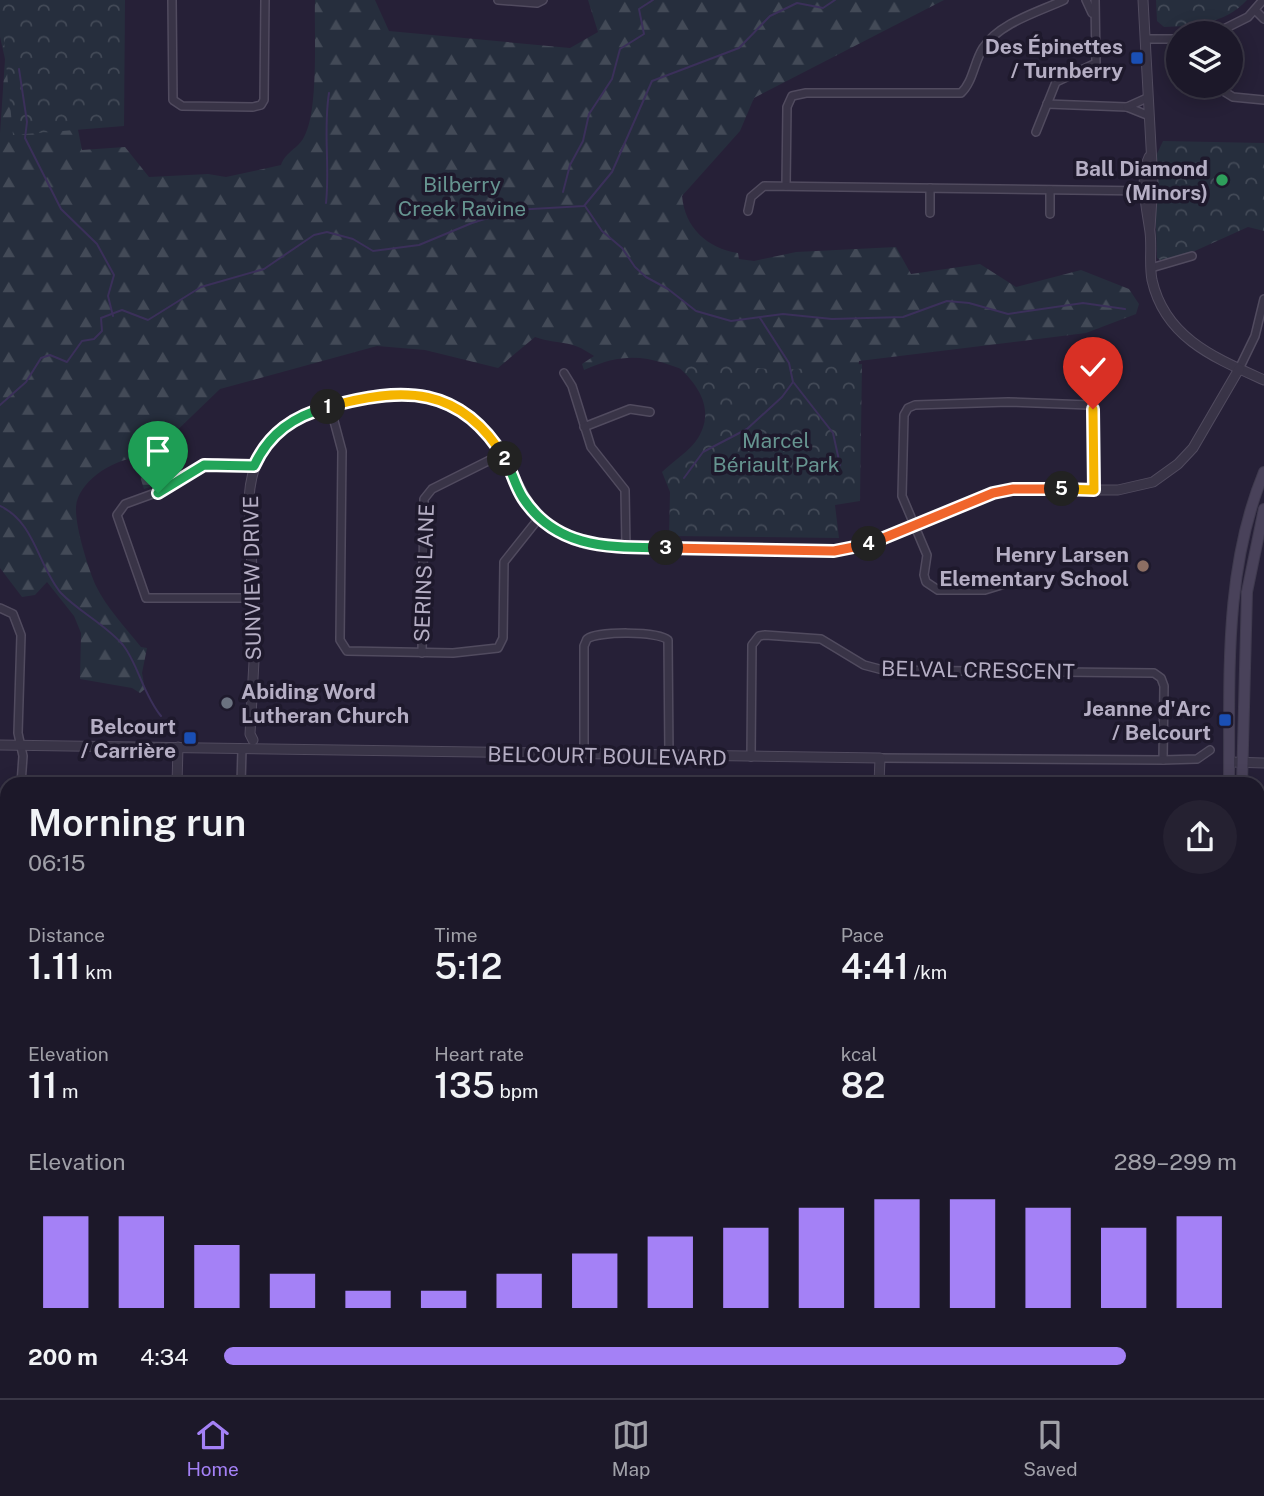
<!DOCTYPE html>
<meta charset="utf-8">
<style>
body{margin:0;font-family:"Public Sans",sans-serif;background:#252131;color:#f1f3f6;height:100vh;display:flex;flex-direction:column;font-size:26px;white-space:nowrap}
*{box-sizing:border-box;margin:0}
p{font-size:23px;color:#a0a0a8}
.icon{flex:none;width:38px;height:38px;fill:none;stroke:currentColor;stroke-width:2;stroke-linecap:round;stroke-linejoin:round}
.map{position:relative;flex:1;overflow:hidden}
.side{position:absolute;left:0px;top:777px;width:1265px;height:621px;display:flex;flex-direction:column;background:#1c1829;border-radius:21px 21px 0 0;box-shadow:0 4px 18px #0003,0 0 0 2px #3a3746}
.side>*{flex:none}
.buttons{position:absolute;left:1166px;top:21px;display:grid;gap:14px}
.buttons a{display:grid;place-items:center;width:77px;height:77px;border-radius:50%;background:#1c1829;box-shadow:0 4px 18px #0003,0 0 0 2px #3a3746;font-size:35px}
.pin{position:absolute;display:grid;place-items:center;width:60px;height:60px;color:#fff;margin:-72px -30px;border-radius:50% 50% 50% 0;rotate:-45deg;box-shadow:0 0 7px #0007}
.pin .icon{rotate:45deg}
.km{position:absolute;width:35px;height:35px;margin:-18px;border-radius:50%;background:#222;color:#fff;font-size:19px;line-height:35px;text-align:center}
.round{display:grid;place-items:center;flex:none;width:74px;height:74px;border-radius:37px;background:#252131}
.summary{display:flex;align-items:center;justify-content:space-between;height:119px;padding:0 28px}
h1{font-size:38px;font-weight:600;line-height:52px}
.figures{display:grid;grid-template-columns:repeat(3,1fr);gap:10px;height:119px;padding:7px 28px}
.figures div{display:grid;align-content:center}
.figures b{font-size:35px;font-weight:600}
.figures small{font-size:19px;font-weight:400}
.figures p{font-size:19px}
.chart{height:196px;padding:14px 28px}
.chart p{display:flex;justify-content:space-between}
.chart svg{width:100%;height:126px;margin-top:7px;stroke:#a481f6;stroke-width:6}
ul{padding:0 28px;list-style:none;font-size:23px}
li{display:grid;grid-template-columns:112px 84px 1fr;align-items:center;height:52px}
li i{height:18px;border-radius:9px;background:#a481f6}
.tab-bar{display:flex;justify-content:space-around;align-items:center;height:98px;border-top:2px solid #3a3746;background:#1c1829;font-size:19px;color:#a0a0a8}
.tab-bar a{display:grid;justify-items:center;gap:4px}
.tab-bar .active{color:#a481f6}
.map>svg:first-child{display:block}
.green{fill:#262e3d}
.forest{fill:url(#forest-firs)}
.park{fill:url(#park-crowns)}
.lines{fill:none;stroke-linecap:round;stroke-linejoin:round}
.stream{stroke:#3b305a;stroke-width:2}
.minor-casing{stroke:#514b5f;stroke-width:10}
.tertiary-casing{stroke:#514b5f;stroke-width:11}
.secondary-casing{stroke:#3f3a4e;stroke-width:12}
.minor{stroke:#393447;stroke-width:7}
.tertiary{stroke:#393447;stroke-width:9}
.secondary{stroke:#49425a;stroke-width:10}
.split-1-casing{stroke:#fff;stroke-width:14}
.split-2-casing{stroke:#fff;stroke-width:14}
.split-3-casing{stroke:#fff;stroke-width:14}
.split-4-casing{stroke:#fff;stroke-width:14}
.split-5-casing{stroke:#fff;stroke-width:14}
.split-6-casing{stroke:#fff;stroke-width:14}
.split-1{stroke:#22a559;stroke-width:9}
.split-2{stroke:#f5b400;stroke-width:9}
.split-3{stroke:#22a559;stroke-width:9}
.split-4{stroke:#f0652b;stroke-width:9}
.split-5{stroke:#f0652b;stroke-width:9}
.split-6{stroke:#f5b400;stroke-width:9}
.transit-dot{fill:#1a4fb4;stroke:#1e192c;stroke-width:2.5}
.leisure-dot{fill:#2e9e5b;stroke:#1e192c;stroke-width:2.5}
.education-dot{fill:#8d6e63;stroke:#1e192c;stroke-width:2.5}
.worship-dot{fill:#6b7280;stroke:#1e192c;stroke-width:2.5}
.labels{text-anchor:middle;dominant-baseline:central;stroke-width:7;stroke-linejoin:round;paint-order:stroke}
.poi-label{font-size:21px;font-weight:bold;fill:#b5aec4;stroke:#1e192c;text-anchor:end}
.park-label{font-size:21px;fill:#669490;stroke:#1e192c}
.street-label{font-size:21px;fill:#b5aec4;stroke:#1e192c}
</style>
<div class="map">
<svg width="1264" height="1398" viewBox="0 0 1264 1398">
<defs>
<pattern id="forest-firs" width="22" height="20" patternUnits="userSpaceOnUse" patternTransform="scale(1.75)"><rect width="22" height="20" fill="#262e3d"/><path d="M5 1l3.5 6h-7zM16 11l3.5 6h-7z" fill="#434a57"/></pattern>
<pattern id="park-crowns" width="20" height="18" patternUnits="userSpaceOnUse" patternTransform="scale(1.75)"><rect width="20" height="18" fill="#262e3d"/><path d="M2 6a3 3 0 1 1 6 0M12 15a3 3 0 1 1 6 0" fill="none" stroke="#434a57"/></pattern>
</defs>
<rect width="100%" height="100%" fill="#262037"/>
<path class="green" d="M211,1391H314L313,1398H211Z"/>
<path class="forest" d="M0,0L53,2L82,150L125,147L149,177L208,174L226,177L281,165C286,151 298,149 304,137C319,110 314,33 315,0H375L389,31L570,48L598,32L588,0H944L754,98L740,131L682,196C685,228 707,248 738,253L739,259L754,261L796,252L896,247L911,274L980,264L1016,287L1081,270L1129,289L1139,304L1136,314L1086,333L859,361L849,452L707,432L730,384L707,364L699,376C653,358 631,349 584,370L582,364L594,356C568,338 562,346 535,337L498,368L425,350L377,346L220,389L165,442L140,456L150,487L144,489L134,458C111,461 78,482 76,507C75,526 88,568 96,586C106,607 126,628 141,647L147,648L142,673L145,689L140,693L132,688L80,679L81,633L74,616L47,582L35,595L22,597L0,568V134L5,59L0,37Z"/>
<g class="park">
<path d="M0,0H125L124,126L13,135Z"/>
<path d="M1156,0H1247C1225,24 1194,26 1164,27L1157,21Z"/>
<path d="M1163,141L1264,143V231L1248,227L1166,264L1157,258L1154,160Z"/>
<path d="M673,362L783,370L862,364L860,501L835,505L839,538L669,536L670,492L662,472C672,462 691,450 698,438C717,407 695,381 673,362Z"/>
<rect x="1258" y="1240" width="6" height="109"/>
<rect x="1095" y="1391" width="136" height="7"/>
</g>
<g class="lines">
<g class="stream">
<path d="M19,69L27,122L25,138L61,209L97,244L114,275L108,296L113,316"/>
<path d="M563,192L570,165L583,141L589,114L612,79L620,49L644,34L639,9L653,0"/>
<path d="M326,203C330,167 323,129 329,93"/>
<path d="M585,206L602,231L622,248L635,267L646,277L668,289L696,311L731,321L783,314L832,319L903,317L947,301L969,303L1008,314L1083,303L1125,309"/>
<path d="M794,383L833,433L840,465"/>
<path d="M0,405L26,382L41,358L50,355L67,362L82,341L94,339L102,331L101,318L122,310L148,320L201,287L264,269L314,235L327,232L353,239L373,251L419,245L472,223L514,210L584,206L612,172L652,81L739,48L770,16L797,3L823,8L835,0"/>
<path d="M684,478L703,452L747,429L782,397L793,382L789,363L760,318"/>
<path d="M0,506C35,522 38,566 61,593C79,612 105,624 123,645C138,664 143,694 161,716"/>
</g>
<defs>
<g id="minor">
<path d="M172,0L173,100L182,106L253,107L261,105L264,100L265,0"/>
<path d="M498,0L537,3L543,0"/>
<path d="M1086,0L1092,13"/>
<path d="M1255,10L1264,19"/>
<path d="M1216,33L1248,17L1263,0"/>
<path d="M1145,39H1178"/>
<path d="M1215,86L1233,97L1264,100"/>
<path d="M1047,104L1127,107L1147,115"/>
<path d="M1127,107L1147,98"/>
<path d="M1036,132L1056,82L1096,63L1095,0"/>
<path d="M786,186L787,107L792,96L806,93H961C973,82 974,62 983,48C999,23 1038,12 1064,0"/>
<path d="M930,188V213"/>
<path d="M748,211L751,197L764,186L1149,191"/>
<path d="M1050,214V190"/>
<path d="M1151,268L1192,256"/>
<path d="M1239,369L1255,336L1264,299"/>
<path d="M564,373L572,386L591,447L625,490L626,547"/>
<path d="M330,406L342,451L340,640L347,651L453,653L498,648L503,638L504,562L539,518"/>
<path d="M584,427L630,409L650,412"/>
<path d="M254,466L218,463L198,467L169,488L125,504L117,515L146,598H255"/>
<path d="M1008,583L985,590H938L926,582L924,575L927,555L902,496L904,415L908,408L915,405L1008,402L1089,405L1095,414L1094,490"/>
<path d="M0,608L13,614L21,635L18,733L23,756L21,784"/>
<path d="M422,653L424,499L432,489L502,454"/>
<path d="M584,755V646L587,639C598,631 658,631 668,640L669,756"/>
<path d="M751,757L752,645L759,636L765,635L821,639L864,665L883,670L1154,673L1161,678L1164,686L1163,760"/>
<path d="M880,758L1163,760L1197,759L1210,750"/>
<path d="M241,784L242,749"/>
<path d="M0,830H7"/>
<path d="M0,903H7"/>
<path d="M1258,967L1264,953"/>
<path d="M0,989L7,988"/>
<path d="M0,1114L7,1102"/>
<path d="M0,1166L7,1177"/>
<path d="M1258,1179H1264"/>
<path d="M1258,1227H1264"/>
<path d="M0,1328H7"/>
<path d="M34,1398L35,1391"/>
<path d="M398,1398V1391"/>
<path d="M490,1398L491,1391"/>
</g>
<g id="tertiary">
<path d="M1143,0L1153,183L1150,228"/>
<path d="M1149,157C1139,178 1147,210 1150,232C1152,248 1149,264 1152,280C1165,338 1215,358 1264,380"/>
<path d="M253,740L250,734L255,643L249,498C253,436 289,416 345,402C389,391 428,390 467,416C525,453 506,520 586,544L834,551L870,544L1003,490H1118L1153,482L1178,464L1193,448L1239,369"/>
<path d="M0,745L880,758L879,784"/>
<path d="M1230,762L1264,763"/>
<path d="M177,784L178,747"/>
<path d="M141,1398V1391"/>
<path d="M921,1398L922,1391"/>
</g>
<g id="secondary">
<path d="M1229,784C1230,679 1223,571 1264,472"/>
<path d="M1242,784L1247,592L1264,509"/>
<path d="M542,1398L543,1391"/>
<path d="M553,1398L555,1391"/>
</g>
</defs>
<use href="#minor" class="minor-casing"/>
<use href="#tertiary" class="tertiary-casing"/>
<use href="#secondary" class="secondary-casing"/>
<use href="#minor" class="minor"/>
<use href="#tertiary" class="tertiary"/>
<use href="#secondary" class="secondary"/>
</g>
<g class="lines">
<defs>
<path id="split-1" d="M158,493L204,465L254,466C269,433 294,416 328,407"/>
<path id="split-2" d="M328,407C402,386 461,385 505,459"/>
<path id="split-3" d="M505,459C512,471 515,486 523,498C557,550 611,547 666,548"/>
<path id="split-4" d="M666,548L834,551L869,544"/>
<path id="split-5" d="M869,544L993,493L1013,489H1062"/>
<path id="split-6" d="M1062,489L1094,490L1093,409"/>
</defs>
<use href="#split-1" class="split-1-casing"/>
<use href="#split-2" class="split-2-casing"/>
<use href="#split-3" class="split-3-casing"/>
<use href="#split-4" class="split-4-casing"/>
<use href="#split-5" class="split-5-casing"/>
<use href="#split-6" class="split-6-casing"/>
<use href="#split-1" class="split-1"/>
<use href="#split-2" class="split-2"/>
<use href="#split-3" class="split-3"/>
<use href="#split-4" class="split-4"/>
<use href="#split-5" class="split-5"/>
<use href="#split-6" class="split-6"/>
</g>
<g class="transit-dot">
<rect x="1130" y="51" width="14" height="14" rx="3.5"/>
<rect x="1218" y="713" width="14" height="14" rx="3.5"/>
<rect x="183" y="731" width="14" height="14" rx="3.5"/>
</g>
<circle class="leisure-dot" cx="1222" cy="180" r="7"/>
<circle class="education-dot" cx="1143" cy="566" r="7"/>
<circle class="worship-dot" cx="227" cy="703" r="7"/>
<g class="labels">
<g class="poi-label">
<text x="1123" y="46">Des Épinettes<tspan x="1123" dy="24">/ Turnberry</tspan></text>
<text x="1208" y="168">Ball Diamond<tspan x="1208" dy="24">(Minors)</tspan></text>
<text x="1129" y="554">Henry Larsen<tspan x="1129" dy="24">Elementary School</tspan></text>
<text x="241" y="691" text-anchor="start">Abiding Word<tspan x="241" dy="24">Lutheran Church</tspan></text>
<text x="1211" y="708">Jeanne d'Arc<tspan x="1211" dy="24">/ Belcourt</tspan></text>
<text x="176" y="726">Belcourt<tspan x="176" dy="24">/ Carrière</tspan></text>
</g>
<g class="park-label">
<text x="462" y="184">Bilberry<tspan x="462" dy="24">Creek Ravine</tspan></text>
<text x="776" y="440">Marcel<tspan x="776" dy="24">Bériault Park</tspan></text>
</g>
<g class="street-label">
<text transform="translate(424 573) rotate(-88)">SERINS LANE</text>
<text transform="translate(252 578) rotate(-91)">SUNVIEW DRIVE</text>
<text transform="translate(978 670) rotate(1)">BELVAL CRESCENT</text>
<text transform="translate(607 756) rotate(1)">BELCOURT BOULEVARD</text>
</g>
</g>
</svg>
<div class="buttons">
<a><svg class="icon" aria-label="layers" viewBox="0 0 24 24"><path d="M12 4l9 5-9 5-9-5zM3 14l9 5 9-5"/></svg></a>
</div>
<div class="pin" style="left:158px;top:493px;background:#1e9e55"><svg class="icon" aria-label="arrive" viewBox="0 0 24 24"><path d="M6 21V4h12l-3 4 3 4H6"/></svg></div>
<div class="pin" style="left:1093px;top:409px;background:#d93025"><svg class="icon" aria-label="check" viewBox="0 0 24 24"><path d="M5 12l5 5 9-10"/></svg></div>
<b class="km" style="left:328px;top:407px">1</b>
<b class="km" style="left:505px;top:459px">2</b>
<b class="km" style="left:666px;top:548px">3</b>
<b class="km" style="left:869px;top:544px">4</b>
<b class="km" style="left:1062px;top:489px">5</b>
<section class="side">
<div class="summary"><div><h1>Morning run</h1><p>06:15</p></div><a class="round"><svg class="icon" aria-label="share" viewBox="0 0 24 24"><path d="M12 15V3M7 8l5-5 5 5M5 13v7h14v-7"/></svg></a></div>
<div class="figures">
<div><p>Distance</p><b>1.11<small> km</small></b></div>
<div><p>Time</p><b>5:12</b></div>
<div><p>Pace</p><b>4:41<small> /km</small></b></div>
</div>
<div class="figures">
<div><p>Elevation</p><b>11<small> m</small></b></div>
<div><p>Heart rate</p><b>135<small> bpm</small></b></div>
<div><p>kcal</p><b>82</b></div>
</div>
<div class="chart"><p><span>Elevation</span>289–299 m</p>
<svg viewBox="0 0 160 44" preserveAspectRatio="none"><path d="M5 44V12M15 44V12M25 44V22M35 44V32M45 44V38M55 44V38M65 44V32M75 44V25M85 44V19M95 44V16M105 44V9M115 44V6M125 44V6M135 44V9M145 44V16M155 44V12"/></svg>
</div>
<ul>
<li><b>200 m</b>4:34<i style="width:89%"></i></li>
</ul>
</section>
</div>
<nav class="tab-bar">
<a class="active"><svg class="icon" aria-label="home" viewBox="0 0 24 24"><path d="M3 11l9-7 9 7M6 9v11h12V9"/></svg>Home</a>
<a><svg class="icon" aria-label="map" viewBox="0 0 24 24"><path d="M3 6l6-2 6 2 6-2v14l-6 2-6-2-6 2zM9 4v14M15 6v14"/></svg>Map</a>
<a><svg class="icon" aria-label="saved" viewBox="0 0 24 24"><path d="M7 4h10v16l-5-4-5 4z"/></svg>Saved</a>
</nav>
